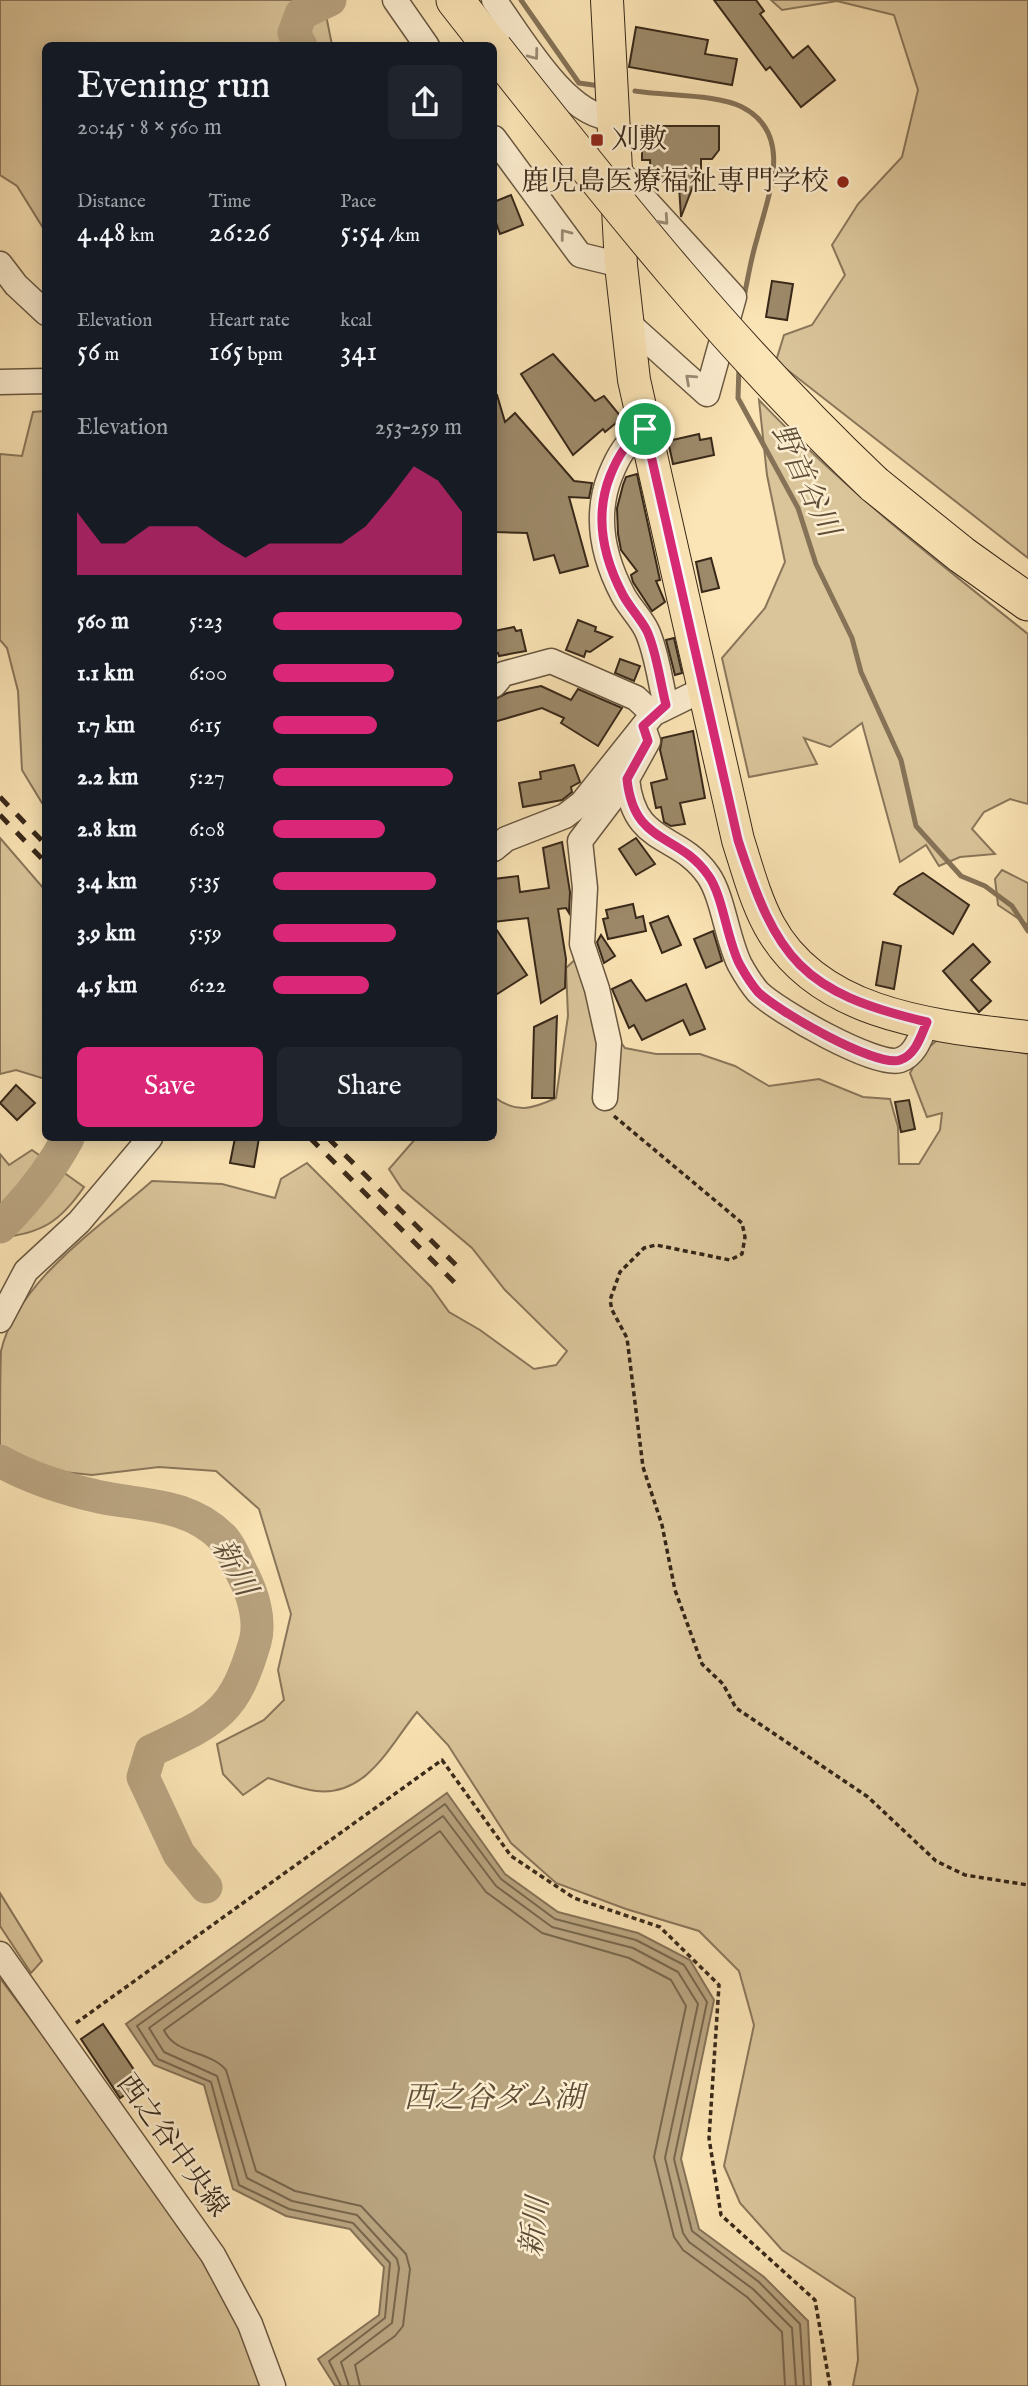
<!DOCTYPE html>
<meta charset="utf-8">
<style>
body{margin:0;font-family:"IM FELL English","Noto Serif JP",serif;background:#20242c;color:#f1f3f6;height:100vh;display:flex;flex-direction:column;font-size:26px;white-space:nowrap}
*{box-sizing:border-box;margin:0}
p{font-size:23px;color:#9ea1a6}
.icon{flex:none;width:38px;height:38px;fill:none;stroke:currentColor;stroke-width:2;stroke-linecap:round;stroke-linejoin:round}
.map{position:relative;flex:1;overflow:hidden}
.side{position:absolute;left:42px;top:42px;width:455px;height:1099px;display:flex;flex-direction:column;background:#171b24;border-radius:10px;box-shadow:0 4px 18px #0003}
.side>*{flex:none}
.pin{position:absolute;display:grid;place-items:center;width:60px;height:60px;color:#fff;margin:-30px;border:4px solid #fff;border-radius:50%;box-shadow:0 2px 7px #0007}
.round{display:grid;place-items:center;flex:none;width:74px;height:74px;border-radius:10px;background:#20242c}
.head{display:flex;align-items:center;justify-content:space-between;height:119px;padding:0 35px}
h1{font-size:38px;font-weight:600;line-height:52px}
.figures{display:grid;grid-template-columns:repeat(3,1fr);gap:10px;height:119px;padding:7px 35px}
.figures div{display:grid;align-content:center}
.figures b{font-size:30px;font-weight:600}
.figures small{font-size:19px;font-weight:400}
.figures p{font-size:19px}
.chart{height:196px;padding:14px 35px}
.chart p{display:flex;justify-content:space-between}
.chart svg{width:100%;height:126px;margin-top:7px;fill:#db2777;opacity:.7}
.cta{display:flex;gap:14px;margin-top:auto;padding:14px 35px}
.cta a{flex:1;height:80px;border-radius:10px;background:#db2777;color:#fff;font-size:28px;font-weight:600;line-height:80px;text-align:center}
.cta a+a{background:#20242c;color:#f1f3f6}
ul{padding:0 35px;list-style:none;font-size:23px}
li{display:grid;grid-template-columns:112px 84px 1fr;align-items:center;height:52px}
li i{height:18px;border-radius:9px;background:#db2777}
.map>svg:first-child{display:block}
.green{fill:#dac49a;stroke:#89765a;stroke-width:2}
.water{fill:#b9a480;stroke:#857257;stroke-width:2}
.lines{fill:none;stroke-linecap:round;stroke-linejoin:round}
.shore{stroke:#78664c;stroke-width:2}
.stream{stroke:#857257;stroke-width:5}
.river{stroke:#b9a480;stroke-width:33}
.building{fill:#9d8a6a;stroke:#382819;stroke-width:2}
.minor-casing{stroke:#695740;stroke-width:27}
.major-casing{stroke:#382819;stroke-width:34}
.highway-casing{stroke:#382819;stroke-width:39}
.path{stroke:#382819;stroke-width:3.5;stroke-dasharray:5 3.5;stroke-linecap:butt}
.minor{stroke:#fcedcf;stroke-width:24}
.major{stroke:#fbe4b5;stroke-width:32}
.highway{stroke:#fbe4b5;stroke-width:37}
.rail{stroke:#382819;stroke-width:5;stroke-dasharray:12 12;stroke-linecap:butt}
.highway-bridge-casing{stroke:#382819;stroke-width:39;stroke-linecap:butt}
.highway-bridge{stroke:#fbe4b5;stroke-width:37}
.oneway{stroke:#9a8a74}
.route-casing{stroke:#fff;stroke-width:14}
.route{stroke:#db2777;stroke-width:9}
.poi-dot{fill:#8f2418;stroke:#fcedcf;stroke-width:2.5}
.labels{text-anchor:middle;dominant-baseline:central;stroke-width:5;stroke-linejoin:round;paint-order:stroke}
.poi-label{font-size:28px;fill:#382819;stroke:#fcedcf;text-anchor:start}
.street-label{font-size:28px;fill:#382819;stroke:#fcedcf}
.water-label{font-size:30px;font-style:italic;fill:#5f4d38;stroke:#fcedcf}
</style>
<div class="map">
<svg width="1028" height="2386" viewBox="0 0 1028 2386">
<rect width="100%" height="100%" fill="#fbe4b5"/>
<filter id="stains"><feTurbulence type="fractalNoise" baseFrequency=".00286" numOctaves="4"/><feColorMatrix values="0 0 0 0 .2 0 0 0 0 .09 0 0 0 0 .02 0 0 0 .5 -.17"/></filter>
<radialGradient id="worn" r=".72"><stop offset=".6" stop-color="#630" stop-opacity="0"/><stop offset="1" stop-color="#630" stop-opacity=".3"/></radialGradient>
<g class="green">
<path d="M0,0H323L332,45L46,46L45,231L17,186L0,175Z"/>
<path d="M771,0H1028V558L776,361L784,335L812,325L845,275L832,245L858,204L902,157L918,90L894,15L837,1L782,10Z"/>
<path d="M759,400C841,486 935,560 1028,634V804L1010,799L984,812L972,829L995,854L960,857L939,866L926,845L900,862L862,723L830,747L804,738L817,764L749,777L722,658L765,608L785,562L767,475Z"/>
<path d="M45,411H46L45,808L22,770L18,691L7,648L0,640V454L22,456L33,412Z"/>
<path d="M0,838L45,890V1079L16,1070L0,1074Z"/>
<path d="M1002,870L1028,883V925L998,905L995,879Z"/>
<path d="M580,955L599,1013L625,1048L656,1054H700L735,1066L769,1086L819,1079L863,1097L890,1099L898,1127L899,1164H919L940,1130L942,1113L927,1117L910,1073L921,1054L942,1036L1028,1054V2386H853L858,2360L855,2298L782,2250L740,2203L724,2166L754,2025L739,1971L699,1931L626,1909L556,1883L511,1843L448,1745L417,1712C390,1745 367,1797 316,1791C300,1789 283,1782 268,1778L243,1795L223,1774L217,1744L264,1720L284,1700L278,1670L291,1614L259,1509L216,1471L159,1467L92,1475L44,1470L0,1452C0,1424 0,1376 1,1351C17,1281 100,1227 152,1181L222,1184L275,1198L281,1179L307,1163L431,1287L449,1312L480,1330L534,1369L556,1365L567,1351L505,1290L472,1248L402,1189L389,1169L416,1138H494V1097C517,1114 532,1109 556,1098L568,1016L566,968Z"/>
<path d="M32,1150L84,1187C60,1222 42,1233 0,1238V1154L9,1165Z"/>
<path d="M0,1893L42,1961L31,1973L0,1926Z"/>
<path d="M0,1978L142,2168L234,2309L267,2386H0Z"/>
</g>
<path class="water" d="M447,1793L505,1874L558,1912L638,1933L690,1960L714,2000L681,2159L699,2229L764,2277L808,2321L811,2386H335L318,2359L379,2315L384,2267L350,2229L286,2216L233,2189L204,2085L154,2065L126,2024Z"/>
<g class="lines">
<g class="shore">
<path d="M341,2386L329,2361L385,2318L390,2263L353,2223L289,2209L239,2185L211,2082L158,2059L137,2026L445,1804L501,1879L555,1919L636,1940L684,1965L707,2002L674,2159L692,2231L759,2282L800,2324L804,2386"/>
<path d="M349,2386L341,2362L392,2323L399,2268L397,2259L357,2215L292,2201L247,2178L217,2076L164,2052L149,2028L443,1816L496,1886L552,1927L633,1948L678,1972L698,2004L665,2158L683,2233L689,2242L753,2289L792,2328L796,2386"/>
<path d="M360,2386L355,2365L395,2336L403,2326L410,2269L406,2254L361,2206L295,2191L256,2171L226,2070C209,2050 175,2055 164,2030L440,1831L486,1892L542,1933L629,1958L671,1980L686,2006L654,2157L674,2237L683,2250L747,2297L782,2332L785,2386"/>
</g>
<g class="stream">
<path d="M521,0L579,83L600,86"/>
<path d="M635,91C665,96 717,94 742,107C795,134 768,196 757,239C751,258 748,278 744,297"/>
<path d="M739,366L738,398L798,508L816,564L852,638L861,672L901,760L916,826L961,876L985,886L1012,906L1028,931"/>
</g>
<g class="river">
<path d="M301,46L294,33L301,14L330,0"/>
<path d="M0,1227C28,1199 50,1172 68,1138"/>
<path d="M0,1461C28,1477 67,1490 100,1497C144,1506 189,1503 223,1538C232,1547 237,1564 243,1575C253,1594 261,1621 255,1642C234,1714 216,1720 151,1751L143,1777L179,1854L206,1887"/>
</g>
</g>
<g class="building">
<path d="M714,0H756L764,11L760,14L793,58L808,46L835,80L801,107L770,67L766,70Z"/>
<path d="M636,27L708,40L705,54L737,59L732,85L629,67Z"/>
<path d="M642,126H719V150L712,159H701V172H692L693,186L681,217L679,186H672V181H651L650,160H642Z"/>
<path d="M511,195L523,225L500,234L494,217V202Z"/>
<path d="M772,281L793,284L787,320L766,317Z"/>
<path d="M553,354L595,401L604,396L622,418L605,432L603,429L573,455L521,374Z"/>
<path d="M497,395L505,422L515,413L574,481L592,483L589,498L569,497L588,566L560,573L554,555L534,560L527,533L496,532L494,396Z"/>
<path d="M699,434L700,440L711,438L714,455L673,464L668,441Z"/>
<path d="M637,474L660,580L656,581L665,602L652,611L633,582L631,575L637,571L621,550L618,534L617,508L623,485L626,477Z"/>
<path d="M711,558L719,588L702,592L696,562Z"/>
<path d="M578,620L596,627L595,631L612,637L590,652L586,651L584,657L566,650Z"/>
<path d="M514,627L516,631L521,630L526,651L499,656L498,653L494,654V631Z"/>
<path d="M674,638L682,673L675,675L666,640Z"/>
<path d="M620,659L640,666L634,681L615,673Z"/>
<path d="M541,686L571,700L578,689L622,708L598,746L561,723L564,718L542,708L494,722L495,699L507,693Z"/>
<path d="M693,731L705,798L680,803L685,824L671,826L664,822L661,807L656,808L651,783L667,779L660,750L662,738Z"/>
<path d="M574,765L580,782L571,787L572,792L562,800L523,807L519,783L541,779L540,772Z"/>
<path d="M636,838L655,864L636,875L619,849Z"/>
<path d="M562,842L570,892L569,913L566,908L558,909L566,959L565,988L541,1003L528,918L494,922V879L518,876L520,892L549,888L543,848Z"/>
<path d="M923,873L969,905L953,934L894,894L899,887Z"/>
<path d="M633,904L636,918L643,916L646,931L608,939L603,919L608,918L606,910Z"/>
<path d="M668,916L681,945L662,953L650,923Z"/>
<path d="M494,926L527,975L494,996Z"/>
<path d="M713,931L722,961L706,968L694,939Z"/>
<path d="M601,935L615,956L604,963L597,942Z"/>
<path d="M883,942L901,946L894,989L876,985Z"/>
<path d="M973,944L990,962L971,980L991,1001L979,1012L943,971Z"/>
<path d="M631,980L646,1001L686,984L705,1029L690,1035L683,1020L642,1040L634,1025L629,1028L612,989Z"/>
<path d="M557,1016L554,1098H532L534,1027Z"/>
<path d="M16,1085L35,1103L17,1120L0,1103Z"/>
<path d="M909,1100L915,1129L901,1132L895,1102Z"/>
<path d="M235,1138H259L254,1167L230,1163Z"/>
<path d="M103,2024L143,2083L120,2098L81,2039Z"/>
</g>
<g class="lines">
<defs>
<g id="minor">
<path d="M395,0L427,46"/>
<path d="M494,0C520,35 566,118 613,118"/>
<path d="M494,138L580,255L621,265"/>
<path d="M618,170L734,297L707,394L627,322"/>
<path d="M0,264L16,285L46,313"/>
<path d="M0,382L46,381"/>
<path d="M645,429C627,440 618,456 610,476C594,517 603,557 623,595C630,608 641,618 647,631C657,653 660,682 666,705"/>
<path d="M494,685L503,674L551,661L636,698L653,714"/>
<path d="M643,727L648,741L627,779C634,847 678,832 708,875C723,896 727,940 740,965C745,974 752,985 758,992C776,1010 876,1068 900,1060C916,1055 921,1035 927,1022"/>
<path d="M494,849L506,839L565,816L582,803L653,714L704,689"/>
<path d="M605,1098L609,1043L597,989L582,944L585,888L580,841L627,779"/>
<path d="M0,1320L26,1271L79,1222L150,1138"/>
<path d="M0,1954L213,2255L250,2324L273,2386"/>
</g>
<path id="major" d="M607,0L621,265L634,380L738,840C747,868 755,899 769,925C819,1017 936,1026 1028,1037"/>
<g id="highway">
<path d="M455,0L491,46"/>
<path d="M874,484L962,555L1028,602"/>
</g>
</defs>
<use href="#minor" class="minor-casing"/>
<use href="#major" class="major-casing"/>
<use href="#highway" class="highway-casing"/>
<g class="path">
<path d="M614,1116L742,1223L745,1237L742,1254L730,1260L656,1245L644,1248L620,1272L610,1300L612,1310L627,1338L643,1467L662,1525L675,1590L702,1664L723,1684L736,1708L868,1797L936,1861L965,1875L1028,1885"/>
<path d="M76,2023L442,1760L511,1856L574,1898L660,1927L719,1985L709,2138L721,2215L815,2300L830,2386"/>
</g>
<use href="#minor" class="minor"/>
<use href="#major" class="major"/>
<use href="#highway" class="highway"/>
<g class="rail">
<path d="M0,797L46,845"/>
<path d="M0,815L46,863"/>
<path d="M310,1138L455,1283"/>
<path d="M328,1138L464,1273"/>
</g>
<defs>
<path id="highway-bridge" d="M494,49C614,201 733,351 874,484"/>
</defs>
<use href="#highway-bridge" class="highway-bridge-casing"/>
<use href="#highway-bridge" class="highway-bridge"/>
</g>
<defs><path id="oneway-chevron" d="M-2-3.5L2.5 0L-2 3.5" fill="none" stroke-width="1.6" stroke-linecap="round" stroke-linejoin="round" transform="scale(1.75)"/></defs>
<g class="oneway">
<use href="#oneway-chevron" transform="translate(534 55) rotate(53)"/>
<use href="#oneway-chevron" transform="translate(664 220) rotate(48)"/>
<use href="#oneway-chevron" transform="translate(565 234) rotate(-127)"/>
<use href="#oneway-chevron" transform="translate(690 379) rotate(-138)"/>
</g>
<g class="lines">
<defs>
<path id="route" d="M645,429L738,840C777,960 801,992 927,1022C921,1035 916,1055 900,1060C876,1068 776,1010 758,992C752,985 745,974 740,965C727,941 723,895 708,875C678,832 634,846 627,779L648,741L643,726L666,705C660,682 657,653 647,631C641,619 630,608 623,595C603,557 594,517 610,476C618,456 627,441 645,429Z"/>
</defs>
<use href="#route" class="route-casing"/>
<use href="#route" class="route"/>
</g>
<g class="poi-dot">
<rect x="590" y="133" width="14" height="14" rx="3.5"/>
<circle cx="843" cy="182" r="7"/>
</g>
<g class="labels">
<g class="poi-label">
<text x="611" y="140">刈敷</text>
<text x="829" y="182" text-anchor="end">鹿児島医療福祉専門学校</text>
</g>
<g class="street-label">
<text transform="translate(172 2146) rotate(54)">西之谷中央線</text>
</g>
<g class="water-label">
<text transform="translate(804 481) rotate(65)">野首谷川</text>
<text transform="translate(233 1568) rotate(62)">新川</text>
<text x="494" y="2099">西之谷ダム湖</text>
<text transform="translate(536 2227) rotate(-83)">新川</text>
</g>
</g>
<rect width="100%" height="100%" filter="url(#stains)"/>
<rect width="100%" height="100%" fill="url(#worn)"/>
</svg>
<div class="pin" style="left:645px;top:429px;background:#1e9e55"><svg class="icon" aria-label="arrive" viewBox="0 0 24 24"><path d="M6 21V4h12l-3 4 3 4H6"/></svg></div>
<section class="side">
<div class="head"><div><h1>Evening run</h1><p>20:45 · 8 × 560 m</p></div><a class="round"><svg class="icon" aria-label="share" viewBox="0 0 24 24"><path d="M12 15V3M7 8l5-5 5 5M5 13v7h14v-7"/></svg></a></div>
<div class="figures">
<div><p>Distance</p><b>4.48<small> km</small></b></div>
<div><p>Time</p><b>26:26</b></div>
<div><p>Pace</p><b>5:54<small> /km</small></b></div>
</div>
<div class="figures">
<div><p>Elevation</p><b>56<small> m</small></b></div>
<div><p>Heart rate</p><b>165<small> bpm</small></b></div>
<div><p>kcal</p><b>341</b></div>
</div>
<div class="chart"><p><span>Elevation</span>253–259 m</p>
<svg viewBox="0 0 160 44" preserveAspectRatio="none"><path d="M0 44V22L10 33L20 33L30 27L40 27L50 27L60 33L70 38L80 33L90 33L100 33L110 33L120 27L130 17L140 6L150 11L160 22V44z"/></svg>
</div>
<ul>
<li><b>560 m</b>5:23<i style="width:100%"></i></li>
<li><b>1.1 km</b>6:00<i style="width:64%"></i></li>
<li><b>1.7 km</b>6:15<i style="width:55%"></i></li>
<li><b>2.2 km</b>5:27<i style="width:95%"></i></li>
<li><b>2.8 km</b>6:08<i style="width:59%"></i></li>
<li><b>3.4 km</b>5:35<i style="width:86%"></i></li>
<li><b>3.9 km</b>5:59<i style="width:65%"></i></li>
<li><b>4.5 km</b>6:22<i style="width:51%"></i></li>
</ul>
<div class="cta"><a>Save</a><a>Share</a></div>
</section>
</div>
